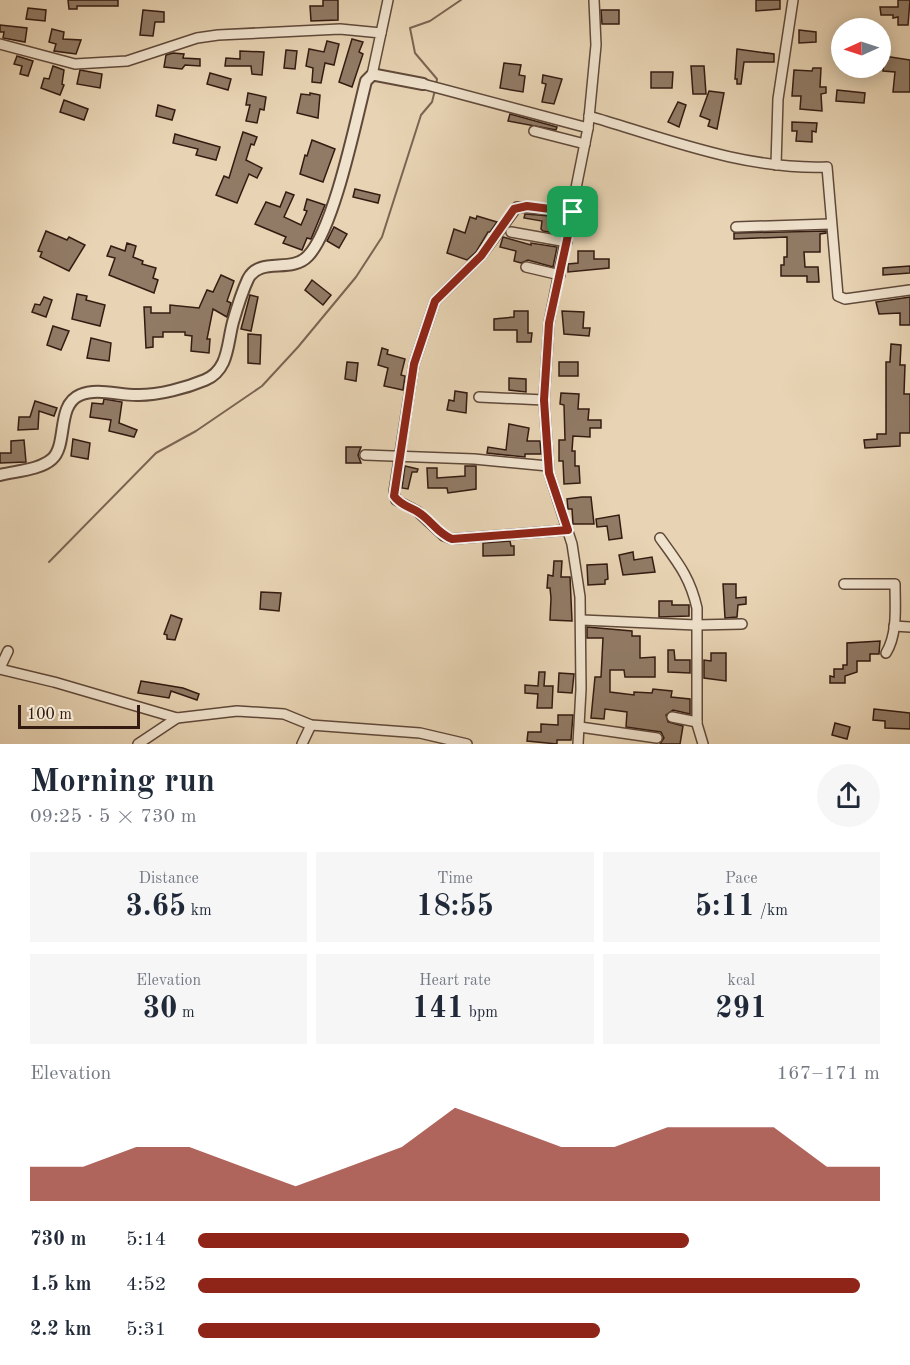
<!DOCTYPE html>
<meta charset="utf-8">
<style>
body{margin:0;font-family:"Old Standard TT",serif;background:#f6f6f7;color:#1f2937;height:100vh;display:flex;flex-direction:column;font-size:22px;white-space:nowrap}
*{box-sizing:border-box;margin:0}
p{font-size:20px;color:#747a83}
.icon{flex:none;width:33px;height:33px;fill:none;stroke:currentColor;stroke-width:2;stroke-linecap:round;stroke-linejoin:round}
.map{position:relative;height:744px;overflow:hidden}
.side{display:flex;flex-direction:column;background:#fff;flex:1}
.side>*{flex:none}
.needle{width:39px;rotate:267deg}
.buttons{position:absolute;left:831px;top:18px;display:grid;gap:12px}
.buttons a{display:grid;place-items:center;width:60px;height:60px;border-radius:50%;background:#fff;box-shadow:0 3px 15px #0003;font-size:30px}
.scale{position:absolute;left:18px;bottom:15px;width:122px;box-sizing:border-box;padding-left:6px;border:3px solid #331b11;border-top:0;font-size:16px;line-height:21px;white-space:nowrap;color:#331b11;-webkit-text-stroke:4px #f0e3ce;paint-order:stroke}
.pin{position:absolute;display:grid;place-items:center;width:51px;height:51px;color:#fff;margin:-26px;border-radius:12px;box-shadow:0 3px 9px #0006}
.round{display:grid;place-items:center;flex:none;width:63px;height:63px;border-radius:32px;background:#f6f6f7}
.overview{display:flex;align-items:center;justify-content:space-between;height:102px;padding:0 30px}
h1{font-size:33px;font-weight:700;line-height:45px}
.metrics{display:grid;grid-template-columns:repeat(3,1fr);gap:9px;height:102px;padding:6px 30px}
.metrics div{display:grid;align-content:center;border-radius:0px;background:#f6f6f7;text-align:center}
.metrics b{font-size:30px;font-weight:700}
.metrics small{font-size:16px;font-weight:400}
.metrics p{font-size:16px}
.chart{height:168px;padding:12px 30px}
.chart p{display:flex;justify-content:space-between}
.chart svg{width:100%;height:108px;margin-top:6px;fill:#8f2418;opacity:.7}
ul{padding:0 30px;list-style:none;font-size:20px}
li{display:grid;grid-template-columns:96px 72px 1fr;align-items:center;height:45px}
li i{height:15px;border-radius:8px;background:#8f2418}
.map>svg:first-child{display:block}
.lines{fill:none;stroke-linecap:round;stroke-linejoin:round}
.stream{stroke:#7a6452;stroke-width:2}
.building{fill:#917b66;stroke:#331b11;stroke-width:1.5}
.minor-casing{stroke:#60493a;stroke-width:12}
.tertiary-casing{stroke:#60493a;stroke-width:14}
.minor{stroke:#f0e3ce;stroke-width:9}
.tertiary{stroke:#f0e3ce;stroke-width:10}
.route-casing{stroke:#fff;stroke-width:12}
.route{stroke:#8f2418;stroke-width:8}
</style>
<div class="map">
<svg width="910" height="744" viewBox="0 0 910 744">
<rect width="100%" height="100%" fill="#e8d4b4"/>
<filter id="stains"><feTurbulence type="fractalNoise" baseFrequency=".00333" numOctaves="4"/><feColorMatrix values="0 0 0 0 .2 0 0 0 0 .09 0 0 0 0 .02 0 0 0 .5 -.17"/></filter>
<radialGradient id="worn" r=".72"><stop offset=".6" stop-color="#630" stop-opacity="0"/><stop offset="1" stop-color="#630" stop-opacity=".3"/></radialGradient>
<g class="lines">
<g class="stream">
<path d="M436,85L437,79L415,53L410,28L430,21L461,0"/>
<path d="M49,562L156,453L196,431L262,386L298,347L356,277L382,237L421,115L432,102L435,90"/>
</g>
</g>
<g class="building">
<path d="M68,0H118V6H77V9H69Z"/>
<path d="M323,0H338V20L311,21L310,6H323Z"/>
<path d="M756,0H780V9L756,11Z"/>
<path d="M898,0H910L908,25H898V17L893,18V15H881L880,7H898Z"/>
<path d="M28,8L46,10L45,21L26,19Z"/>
<path d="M143,10L164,12V22H155L153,36L140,35Z"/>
<path d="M601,10H619V24H602Z"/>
<path d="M0,25L27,28L25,42L3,38L4,32H0Z"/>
<path d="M52,29L64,32L63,39L81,40L76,54L54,51L56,44L49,42Z"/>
<path d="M799,30L816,32V42L799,43Z"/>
<path d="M352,39L363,42L359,52L363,54L352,87L339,82Z"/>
<path d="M327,41L339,44L334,65L325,63L321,83L312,82L313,68L306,66L309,49L324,52Z"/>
<path d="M737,49L774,54V62H744L741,84H737V79H735Z"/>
<path d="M286,50L297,51L295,69L284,68Z"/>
<path d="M240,51L264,52L262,75L252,74L251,66H225L226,58L240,59Z"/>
<path d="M173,53L184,54L183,58L200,59V66L185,65L182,69L164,67L166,55Z"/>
<path d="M17,56L33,61L28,76L20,74L22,66L14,64Z"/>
<path d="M884,56L910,60V92H893L895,72L883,71Z"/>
<path d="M504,63L521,65L519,75L525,76L523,92L500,88Z"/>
<path d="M53,66L64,70L62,84L64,85L60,95L41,88L44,78L49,79Z"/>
<path d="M691,66H704L706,94H693Z"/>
<path d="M813,68H821L820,87H826V93L821,94L822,111L800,109L801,96H792L794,70L812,71Z"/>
<path d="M80,70L102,74L100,88L77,84Z"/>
<path d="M651,72H673L672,88H651Z"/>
<path d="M210,73L231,79L228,90L207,84Z"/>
<path d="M543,75L562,79L554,104L542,102L546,84L542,83Z"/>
<path d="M837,90L865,93L864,103L836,101Z"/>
<path d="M709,91L724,93L717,129L708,126L710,120L700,116Z"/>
<path d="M248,93L266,97L264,110L260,109L257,123L246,121L250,105H246Z"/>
<path d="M310,93L320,95L318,118L297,113L301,94L310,95Z"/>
<path d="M64,100L88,109L84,120L60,112Z"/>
<path d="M678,102L686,105L679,127L668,122Z"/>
<path d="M158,105L175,110L172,120L156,116Z"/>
<path d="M510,114L557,127L556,130L508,121Z"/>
<path d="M792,122L817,123L816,132L812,131V142L796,141L797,131H792Z"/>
<path d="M243,132L257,137L254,145L251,144L246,160L262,168L257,178L249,174L237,203L216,195L224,176L229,178Z"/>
<path d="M175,134L220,147L216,160L196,155L198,149L173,143Z"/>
<path d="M312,140L335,149L323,182L300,174L305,155L307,156Z"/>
<path d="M355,189L380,195L378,203L353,197Z"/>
<path d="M286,192L294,195L284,217L301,225L307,211L304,210L307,199L325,205L311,239L307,238L302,250L283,243L286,237L255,224L266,202L280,207Z"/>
<path d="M525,214L563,217L560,234L543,231L541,229L542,221L524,218Z"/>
<path d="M477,216L497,222L490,232H488L476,252L467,260L447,253L454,229L465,233L470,217L476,219Z"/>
<path d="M334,227L347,234L339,248L327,241Z"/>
<path d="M46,231L67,240L69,237L85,245L69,271L40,257L42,252L38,251Z"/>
<path d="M826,231V233L820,234V252H804L805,267H818L819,282H807V276H781V265H784V257H787V237L734,239V233Z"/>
<path d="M503,237L531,245V243L557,247L553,267L528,260L521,263L514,261L516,251L500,247Z"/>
<path d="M127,243L136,246L133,257L143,261L142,264L156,268L153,278L158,280L154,293L109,275L115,258L107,256L111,246L125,251Z"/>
<path d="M578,251H594V259H609V268L568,272V264L578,263Z"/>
<path d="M910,266V273L883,275V268Z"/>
<path d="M221,275L234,281L227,301L231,303L227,317L213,309L207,339H210L209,353L191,351L192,336L185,335V332H163V337H153V347L146,348L144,307H151V313H170V305L199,308L207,290L213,292Z"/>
<path d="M312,280L331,295L323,305L305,290Z"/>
<path d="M77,294L87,296L86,300L105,305L100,326L72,319Z"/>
<path d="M250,295L258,297L251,331L241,329Z"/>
<path d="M44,297L52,300L46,317L32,312L35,304L40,305Z"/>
<path d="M910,297V325H900V313L879,314L876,302Z"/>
<path d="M514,311H528V333H532L531,342H517V330H494V319L514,317Z"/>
<path d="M562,311L584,312L583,328H590L589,336L564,334Z"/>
<path d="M53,326L69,331L61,350L47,345Z"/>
<path d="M248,334L261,335L260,364L248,363Z"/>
<path d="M91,338L111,343L109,361L87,358Z"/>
<path d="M891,344L901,345L900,365H905L904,394H910V433H900V446L865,448L864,440L877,439V434H886V362H890Z"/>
<path d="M382,348L388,350L387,354L405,359L401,375L405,376L403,390L384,386L388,368L378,365Z"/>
<path d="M347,362L358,363L356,381L345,379Z"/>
<rect x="559" y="362" width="19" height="14"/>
<path d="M509,378L526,379V392L509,390Z"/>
<path d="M455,391L467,393L466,413L447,410L449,400L454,401Z"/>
<path d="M561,393L579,394L578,409H589L588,420H601V428H590V437L573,436L572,451H575V466H579L580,483L564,484L563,461H559V440H565L564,405L560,404Z"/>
<path d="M104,399L122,402L119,423L137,430L134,437L109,431L111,420L90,417L92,403L103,404Z"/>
<path d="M35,401L57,408L54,416L39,411L38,429L18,430L19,417H30Z"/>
<path d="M509,424L529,428L527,441H540L541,454H525V457L487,453L488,447L506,450Z"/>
<path d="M73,439L90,443L88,459L71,456Z"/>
<path d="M24,440L26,462L0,463V453H11V441Z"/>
<path d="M346,447H361L358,455L361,463H346Z"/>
<path d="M405,466L418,469L417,472H412L408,489L402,488Z"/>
<path d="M465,466H476V489L448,493L447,488H428L427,468H437V478L465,476Z"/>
<path d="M582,497H591L594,524H573L572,509H568L567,499Z"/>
<path d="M619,515L622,538L609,540L607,526L597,527L596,519Z"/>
<path d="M510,541L511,546H514V555L483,556V543Z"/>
<path d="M633,552L634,560L652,557L655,572L623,575L619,555Z"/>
<path d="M554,561H562L561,577H570L572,621L550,620L551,598L550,588H547L548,575L553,576Z"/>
<path d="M607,564L608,579L605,580V584L588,585L587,565Z"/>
<path d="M723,584H736V598L746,597V604L738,605L737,617L725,618Z"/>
<path d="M261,592L281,593L279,611L260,609Z"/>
<path d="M659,601H672V605H689V616L659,617Z"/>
<path d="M171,615L182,619L175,640L167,639V635L164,634Z"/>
<path d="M587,627L632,631V636H640V658L655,657V677H625L624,670H610V692L634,695V692L652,693L653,689L672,691L671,697L690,699V714L673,710L666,715L668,722L683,726L680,744H660L664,738L661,732L626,727L627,712L605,709L604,719L591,718L595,677H601L603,638H587Z"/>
<path d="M880,641L879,654H870V661H857V672L845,676V683H830V676L834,677V669H843V665H847V643Z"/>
<path d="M668,650H674L675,660H690V673L668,672Z"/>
<path d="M711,653H726V681L704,678V660L711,661Z"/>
<path d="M539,672H545L544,686H553L552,708H537L538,694L525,693V685L538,686Z"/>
<path d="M559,673L574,674L572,693L558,692Z"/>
<path d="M141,681L183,688L199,694L197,700L171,691L169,698L138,693Z"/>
<path d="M874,709L910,713V729L885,728V721L873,720Z"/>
<path d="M558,715H573L571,740H557V744L527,741L528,732H541V724L558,725Z"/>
<path d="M835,723L850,727L847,739L832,735Z"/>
</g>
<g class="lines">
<defs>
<g id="minor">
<path d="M381,33L388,0"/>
<path d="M0,44L75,64L127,61L197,38L218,35L340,29L381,33L372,75"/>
<path d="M423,84L588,128"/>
<path d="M589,116C667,139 745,170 827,167L838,296L845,299L910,290"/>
<path d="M534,131L585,144"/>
<path d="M776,165L778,99L793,0"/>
<path d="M736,227L830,224"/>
<path d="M511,232L567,242"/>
<path d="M526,267L560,275"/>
<path d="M479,397L544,400"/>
<path d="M365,455L474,459L548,466"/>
<path d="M568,530L452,539L444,536L417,511L396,500L394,492L414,364L435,301L481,256L517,207L573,211"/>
<path d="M660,538C678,563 690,577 697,608V724L703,744"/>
<path d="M844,584H895C895,607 898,633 886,653"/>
<path d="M582,620L696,625L742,624"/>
<path d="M894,626L910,627"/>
<path d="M0,668L8,651"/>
<path d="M0,669L54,682L177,718L237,711L284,714L311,725L420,733L467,744"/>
<path d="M672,717L697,722"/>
<path d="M580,727L657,738"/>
<path d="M138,744L177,718"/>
<path d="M302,744L311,725"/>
<path d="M578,744L581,689L580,597L572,544L549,473L544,400L549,323L588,128L596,45L594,0"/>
</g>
<path id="tertiary" d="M0,475C15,471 40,470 52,459C68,445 56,405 80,395C97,387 121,396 139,395C159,395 186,388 205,380C229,370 227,344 233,322C237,308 242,292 248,279C260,256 291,274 308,256C334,229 356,120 366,81L372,75H376L423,84"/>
</defs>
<use href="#minor" class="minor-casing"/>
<use href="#tertiary" class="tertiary-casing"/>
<use href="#minor" class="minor"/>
<use href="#tertiary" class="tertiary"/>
</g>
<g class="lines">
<defs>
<path id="route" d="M527,206L573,212L549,323L544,400L549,473L568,530L452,539C438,534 431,520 418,512C410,507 400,505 394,496L414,364L435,301L481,256L514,209Z"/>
</defs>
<use href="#route" class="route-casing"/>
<use href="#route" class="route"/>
</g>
<rect width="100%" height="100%" filter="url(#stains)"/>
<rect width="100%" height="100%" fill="url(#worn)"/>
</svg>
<div class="buttons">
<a><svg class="needle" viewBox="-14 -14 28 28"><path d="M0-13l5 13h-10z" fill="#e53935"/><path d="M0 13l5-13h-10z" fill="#747a83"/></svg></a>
</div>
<div class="scale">100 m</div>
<div class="pin" style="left:573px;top:212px;background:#1e9e55"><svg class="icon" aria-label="arrive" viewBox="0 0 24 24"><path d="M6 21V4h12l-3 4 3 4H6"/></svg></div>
</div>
<section class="side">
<div class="overview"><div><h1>Morning run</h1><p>09:25 · 5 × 730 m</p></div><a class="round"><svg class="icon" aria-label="share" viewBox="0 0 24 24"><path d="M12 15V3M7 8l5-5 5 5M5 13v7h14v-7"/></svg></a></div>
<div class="metrics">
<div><p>Distance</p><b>3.65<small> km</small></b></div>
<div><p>Time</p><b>18:55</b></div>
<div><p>Pace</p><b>5:11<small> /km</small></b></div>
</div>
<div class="metrics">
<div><p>Elevation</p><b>30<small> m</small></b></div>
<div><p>Heart rate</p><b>141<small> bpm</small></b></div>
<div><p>kcal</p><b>291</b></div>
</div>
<div class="chart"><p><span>Elevation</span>167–171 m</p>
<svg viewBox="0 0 160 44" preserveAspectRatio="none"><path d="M0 44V30L10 30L20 22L30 22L40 30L50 38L60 30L70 22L80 6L90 14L100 22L110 22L120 14L130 14L140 14L150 30L160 30V44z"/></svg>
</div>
<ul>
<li><b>730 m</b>5:14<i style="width:72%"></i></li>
<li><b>1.5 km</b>4:52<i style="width:97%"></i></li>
<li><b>2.2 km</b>5:31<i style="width:59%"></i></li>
</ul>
</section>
